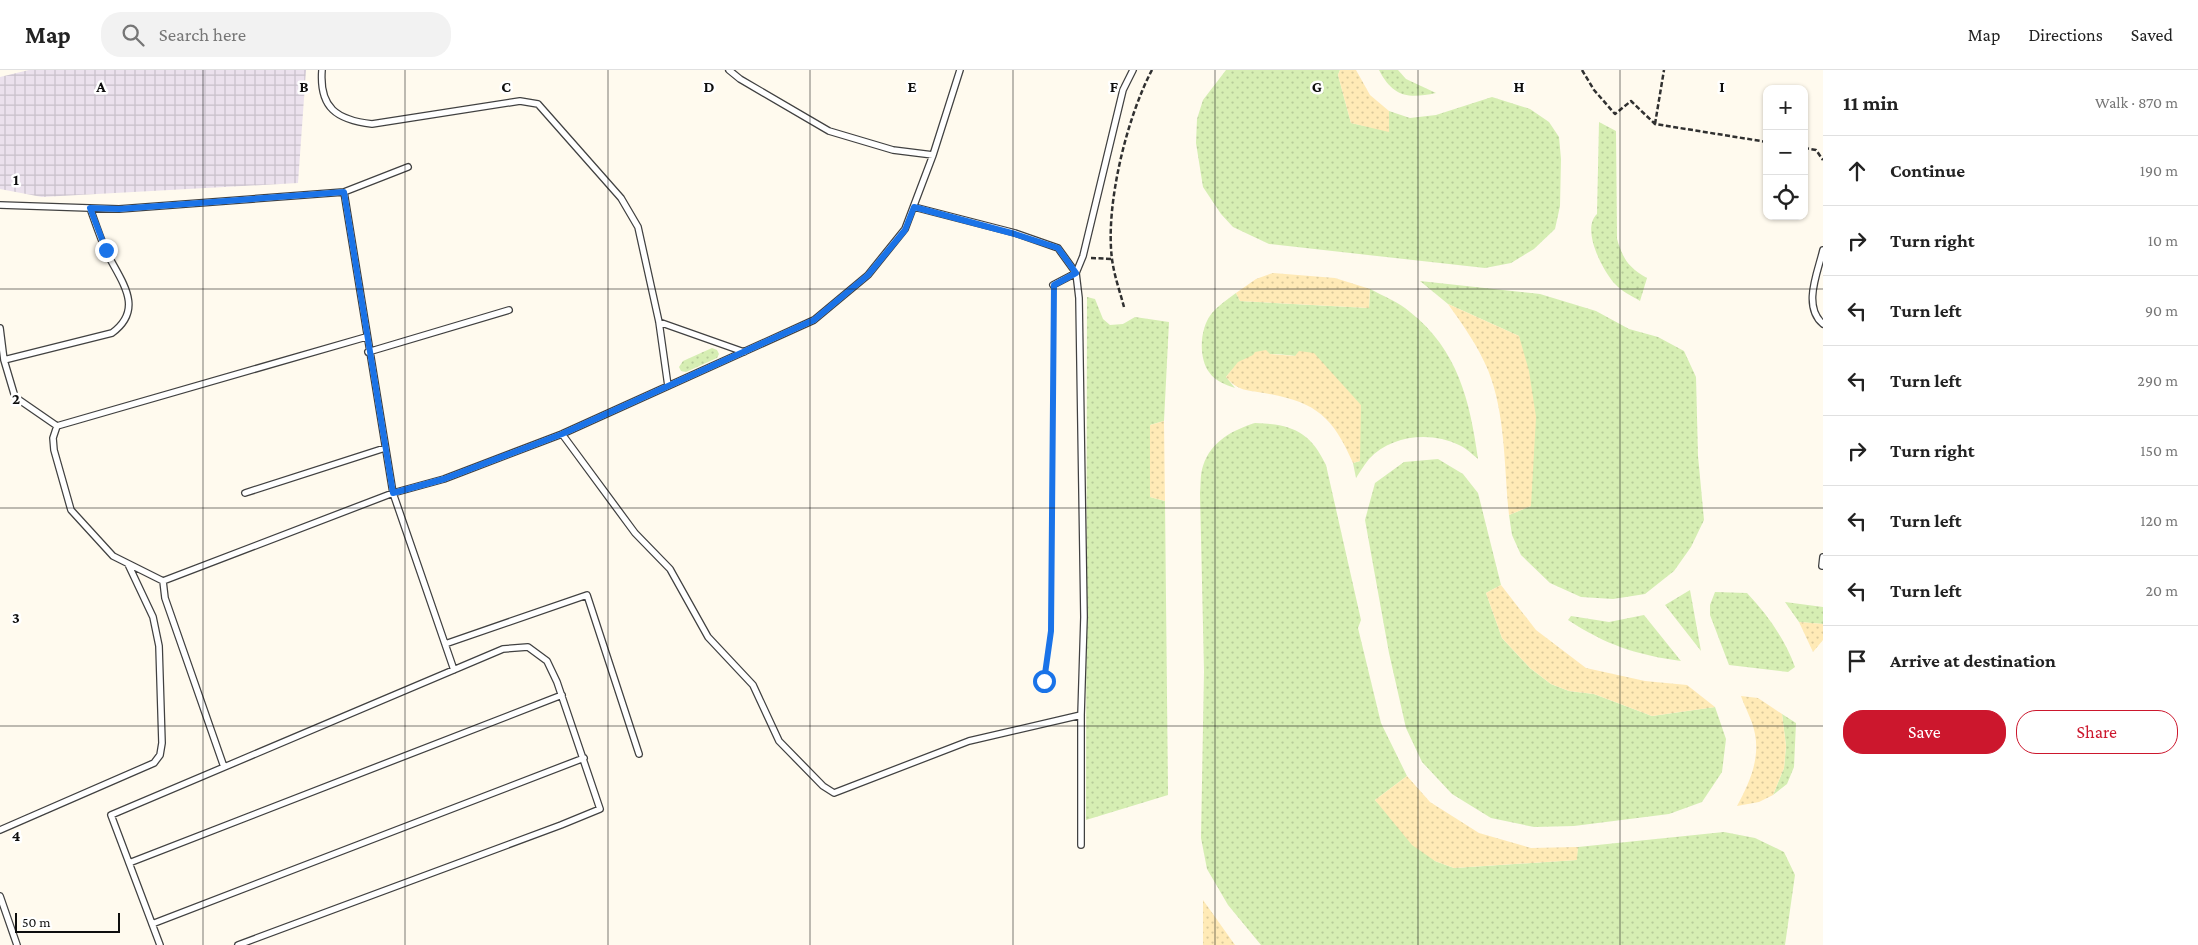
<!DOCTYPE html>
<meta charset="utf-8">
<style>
:root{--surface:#fff;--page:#f2f2f2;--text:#222;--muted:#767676;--line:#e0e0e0;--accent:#cc172d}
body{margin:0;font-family:"Crimson Pro",serif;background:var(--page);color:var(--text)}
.controls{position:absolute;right:15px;top:15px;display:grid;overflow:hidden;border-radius:10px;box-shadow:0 1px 4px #0004}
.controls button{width:45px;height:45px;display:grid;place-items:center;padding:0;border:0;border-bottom:1px solid var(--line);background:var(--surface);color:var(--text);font:25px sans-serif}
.scale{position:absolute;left:15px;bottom:12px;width:105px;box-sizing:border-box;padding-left:5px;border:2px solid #0e0e0e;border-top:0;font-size:14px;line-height:18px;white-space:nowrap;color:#0e0e0e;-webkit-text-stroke:4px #fff;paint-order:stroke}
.stop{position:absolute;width:15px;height:15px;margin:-11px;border:4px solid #1a73e8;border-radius:50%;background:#fff}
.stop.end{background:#1a73e8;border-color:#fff;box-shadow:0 1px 5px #0008}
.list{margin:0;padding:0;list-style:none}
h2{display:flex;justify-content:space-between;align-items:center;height:65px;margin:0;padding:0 20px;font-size:21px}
h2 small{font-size:16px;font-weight:400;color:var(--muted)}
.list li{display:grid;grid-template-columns:32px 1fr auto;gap:15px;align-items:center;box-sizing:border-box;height:70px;padding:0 20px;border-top:1px solid var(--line)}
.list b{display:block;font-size:19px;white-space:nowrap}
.list em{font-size:16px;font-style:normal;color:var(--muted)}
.actions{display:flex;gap:10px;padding:15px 20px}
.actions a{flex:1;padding:11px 0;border:1px solid var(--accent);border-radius:20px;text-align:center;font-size:18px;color:var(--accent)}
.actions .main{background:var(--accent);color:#fff}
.icon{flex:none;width:28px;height:28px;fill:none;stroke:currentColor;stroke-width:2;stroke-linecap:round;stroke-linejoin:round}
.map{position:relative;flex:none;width:1823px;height:875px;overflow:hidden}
header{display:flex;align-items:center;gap:30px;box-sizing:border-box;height:70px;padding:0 25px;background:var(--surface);border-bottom:1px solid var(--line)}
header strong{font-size:24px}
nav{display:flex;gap:28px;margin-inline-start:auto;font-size:18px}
.search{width:350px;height:45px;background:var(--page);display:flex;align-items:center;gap:12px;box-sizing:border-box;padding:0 18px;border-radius:20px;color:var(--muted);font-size:19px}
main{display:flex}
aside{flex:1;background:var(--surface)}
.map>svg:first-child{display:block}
.industrial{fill:url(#industrial-grid)}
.grass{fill:url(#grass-dots)}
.sand{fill:url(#sand-dots)}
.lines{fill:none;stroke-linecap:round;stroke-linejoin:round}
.lane-casing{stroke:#414141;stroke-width:8}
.path{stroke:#303030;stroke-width:2.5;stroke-dasharray:5 2.5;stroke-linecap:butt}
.lane{stroke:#fff;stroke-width:5.5}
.route{stroke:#1a73e8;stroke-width:6}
.grid{fill:none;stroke:#0e0e0e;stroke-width:1;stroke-opacity:0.55}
.grid-label{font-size:16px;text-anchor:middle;font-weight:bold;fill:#0e0e0e;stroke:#fff;stroke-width:5;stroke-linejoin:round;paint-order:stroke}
</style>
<header>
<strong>Map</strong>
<div class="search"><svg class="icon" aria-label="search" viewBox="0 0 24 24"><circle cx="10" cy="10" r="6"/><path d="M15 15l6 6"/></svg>Search here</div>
<nav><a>Map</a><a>Directions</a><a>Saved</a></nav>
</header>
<main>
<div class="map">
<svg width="1823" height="875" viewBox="0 0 1823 875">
<defs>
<pattern id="industrial-grid" width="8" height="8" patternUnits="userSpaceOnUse" patternTransform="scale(1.25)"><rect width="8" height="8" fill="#ebe1ed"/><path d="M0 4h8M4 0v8" fill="none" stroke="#c8c0ca"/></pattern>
<pattern id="grass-dots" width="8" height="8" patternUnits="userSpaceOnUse" patternTransform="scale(1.25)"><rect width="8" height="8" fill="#d6eeb3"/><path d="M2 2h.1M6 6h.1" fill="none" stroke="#b6cb99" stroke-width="1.8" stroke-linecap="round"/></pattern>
<pattern id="sand-dots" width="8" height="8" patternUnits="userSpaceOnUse" patternTransform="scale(1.25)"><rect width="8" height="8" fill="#ffeab6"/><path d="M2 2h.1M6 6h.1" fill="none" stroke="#d9c89b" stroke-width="1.8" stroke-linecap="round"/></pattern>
</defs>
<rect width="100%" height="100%" fill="#fffaee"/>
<path class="industrial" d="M29 0H306L298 113 42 127 0 119V7Z"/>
<path class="grass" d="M1226 0H1340L1338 5 1351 53 1389 61V41L1410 48 1436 45 1492 27 1530 39 1549 52 1559 67 1561 89 1560 136 1555 159 1534 179 1511 193 1485 198 1269 174 1233 157 1221 144 1203 117 1196 73 1197 49 1203 30Z
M1379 0H1398L1406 9 1436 23C1408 29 1393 27 1379 0Z
M1599 52 1616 61 1617 169C1623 189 1628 197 1647 208L1640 231C1632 226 1621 221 1614 213 1602 199 1581 159 1597 144Z
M1420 211 1540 224 1596 241 1629 259 1658 267 1684 281 1696 307 1698 386 1704 450 1691 477 1674 501 1645 524 1613 529 1581 527 1550 513 1521 485 1512 465 1509 445 1531 436 1519 266 1448 234Z
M1370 219C1383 226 1399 232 1410 242 1458 280 1470 331 1478 389 1472 384 1466 378 1459 375 1431 361 1391 365 1369 389 1364 395 1360 402 1356 408L1353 393 1360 391 1296 286C1263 283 1249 280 1226 307L1235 318C1226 315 1215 311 1209 302 1198 287 1200 257 1212 243 1219 235 1228 229 1236 223L1240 231 1369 238Z
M1087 227 1095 229 1103 249 1110 255 1123 254 1135 247 1169 252 1164 351 1150 355V427L1165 431 1168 725 1086 750Z
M712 278 717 280 719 284 717 288 686 302 681 301 679 297 683 291Z
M1255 353C1291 354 1310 361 1326 395L1361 550 1358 558 1381 653 1407 706 1375 730 1435 791 1454 798 1576 790 1578 777 1724 762 1755 768 1784 782 1795 805 1785 875H1261L1228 835 1207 799 1201 768 1204 601 1200 423C1201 415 1200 404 1203 396 1211 371 1233 360 1255 353Z
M1438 389 1463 404 1478 423 1501 515 1486 523 1502 568 1530 598 1551 614 1569 621 1594 624 1652 646 1715 637 1726 669 1722 702 1702 732 1669 744 1574 756 1534 757 1491 748 1452 724 1422 692 1406 658 1389 583 1365 450 1375 413 1404 392Z
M1690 520 1701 581 1665 535Z
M1715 522 1747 523C1767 544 1785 569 1795 597L1788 602 1729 595 1710 545V535Z
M1785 532 1823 537V554L1799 552Z
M1644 545 1681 591C1637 585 1606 575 1568 550L1571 546 1609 552Z
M1782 644 1796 653 1794 697 1787 714 1773 725 1784 698 1786 676Z"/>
<path class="sand" d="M1340 0H1356L1370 25 1389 41V62L1351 53 1338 5Z
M1273 203 1335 208 1370 219 1369 238 1240 231 1236 223 1256 209Z
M1448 234 1519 266 1529 301 1536 347 1531 436 1509 445C1504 398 1506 345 1488 300 1478 276 1463 255 1448 234Z
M1266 280 1270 284 1295 286 1299 281 1314 283 1361 335 1360 391 1353 393C1332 345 1315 332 1264 323 1246 320 1238 321 1226 307L1238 292 1253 285 1255 282Z
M1164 351 1165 431 1150 427V355Z
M1501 515 1536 560 1586 598 1645 611 1687 615 1715 637 1652 646 1594 624 1569 621 1551 614 1530 598 1502 568 1486 523Z
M1799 552 1823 554V570L1813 582Z
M1741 626 1758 628 1782 644 1786 676 1784 698 1773 725 1759 732 1737 736C1749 714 1760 690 1755 664 1753 651 1745 638 1741 626Z
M1407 706 1430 732 1479 763 1531 778 1578 777 1577 790 1454 798 1435 791 1412 775 1375 730Z
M1203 830 1235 875H1203Z"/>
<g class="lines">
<defs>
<path id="lane" d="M322 0C319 38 337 50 372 54L520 31 538 34 621 128 638 157 659 252 668 316
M729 0 740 9 829 61 893 80 933 85 960 0
M344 122 393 423 454 600
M0 135 119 139 344 122 408 97
M914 137 1015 163 1058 178 1076 203 1053 215
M1823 180C1818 202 1802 236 1823 254
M659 252 744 282
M0 258 4 290 15 327 57 356
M368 282 509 240
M4 290 112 263C146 238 120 210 106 181 100 167 95 152 90 138
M562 364 635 463 670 499 708 567 753 615 779 671 823 716 834 723 969 671 1081 645
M245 423 385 378
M1822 496 1823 487
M163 511 113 486 71 440 54 380 53 368 57 356 366 267
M445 574 587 525 639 684
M224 697 165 528 163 511 393 423 444 409 562 364 814 250 868 205 905 159 933 85
M0 760 154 693 160 685 162 673 159 576 153 547 128 494
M1081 775V645L1084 547 1079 228 1076 203 1083 186 1123 20 1133 0
M129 793 562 625
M0 826 17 875
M152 854 584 688
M160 875 111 745 503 579 528 577 547 591 557 612 600 739 561 755 238 875"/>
</defs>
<use href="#lane" class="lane-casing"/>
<path class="path" d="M1582 0 1594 20 1615 44 1631 31 1655 54 1767 72
M1655 54 1664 0
M1804 78 1816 80 1823 90
M1091 188 1112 189
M1124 237C1120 222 1114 205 1112 189 1105 135 1127 47 1152 0
M1044 611 1051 561 1053 223"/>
<use href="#lane" class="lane"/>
</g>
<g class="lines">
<path class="route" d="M106 180 90 138 119 139 344 122 393 423 444 409 562 364 814 250 868 205 905 160 914 137 1015 164 1058 178 1076 203 1054 215 1051 561 1044 611"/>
</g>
<path class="grid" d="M203 0V875M405 0V875M608 0V875M810 0V875M1013 0V875M1215 0V875M1418 0V875M1620 0V875M0 219H1823M0 438H1823M0 656H1823"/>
<g class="grid-label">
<text x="101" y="22">A</text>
<text x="304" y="22">B</text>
<text x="506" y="22">C</text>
<text x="709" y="22">D</text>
<text x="912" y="22">E</text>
<text x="1114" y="22">F</text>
<text x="1317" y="22">G</text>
<text x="1519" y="22">H</text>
<text x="1722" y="22">I</text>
<text x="16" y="115">1</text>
<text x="16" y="334">2</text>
<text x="16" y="553">3</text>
<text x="16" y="771">4</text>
</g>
</svg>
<div class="controls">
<button>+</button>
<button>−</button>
<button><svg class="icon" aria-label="locate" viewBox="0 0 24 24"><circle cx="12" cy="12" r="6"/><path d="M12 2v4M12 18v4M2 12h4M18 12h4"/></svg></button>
</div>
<div class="scale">50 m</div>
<div class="stop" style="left:1044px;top:611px"></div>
<div class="stop end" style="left:106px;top:180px"></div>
</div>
<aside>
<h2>11 min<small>Walk · 870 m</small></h2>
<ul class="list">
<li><svg class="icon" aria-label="ahead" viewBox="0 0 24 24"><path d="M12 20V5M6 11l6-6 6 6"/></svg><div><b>Continue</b></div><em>190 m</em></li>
<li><svg class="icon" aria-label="right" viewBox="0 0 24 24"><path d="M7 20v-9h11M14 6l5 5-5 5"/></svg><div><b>Turn right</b></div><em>10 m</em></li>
<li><svg class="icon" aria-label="left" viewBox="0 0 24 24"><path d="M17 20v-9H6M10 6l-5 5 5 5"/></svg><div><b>Turn left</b></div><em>90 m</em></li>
<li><svg class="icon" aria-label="left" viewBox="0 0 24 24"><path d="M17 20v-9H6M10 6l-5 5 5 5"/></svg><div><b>Turn left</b></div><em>290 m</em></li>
<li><svg class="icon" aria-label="right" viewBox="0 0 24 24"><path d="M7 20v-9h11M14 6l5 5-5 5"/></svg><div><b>Turn right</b></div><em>150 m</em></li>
<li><svg class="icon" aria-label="left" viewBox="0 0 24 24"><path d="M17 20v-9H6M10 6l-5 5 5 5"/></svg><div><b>Turn left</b></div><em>120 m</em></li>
<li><svg class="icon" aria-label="left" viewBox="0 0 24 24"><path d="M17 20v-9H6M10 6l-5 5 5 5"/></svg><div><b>Turn left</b></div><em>20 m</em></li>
<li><svg class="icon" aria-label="arrive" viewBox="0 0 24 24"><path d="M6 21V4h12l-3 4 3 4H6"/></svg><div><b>Arrive at destination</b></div></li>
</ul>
<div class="actions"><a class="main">Save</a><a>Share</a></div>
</aside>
</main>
